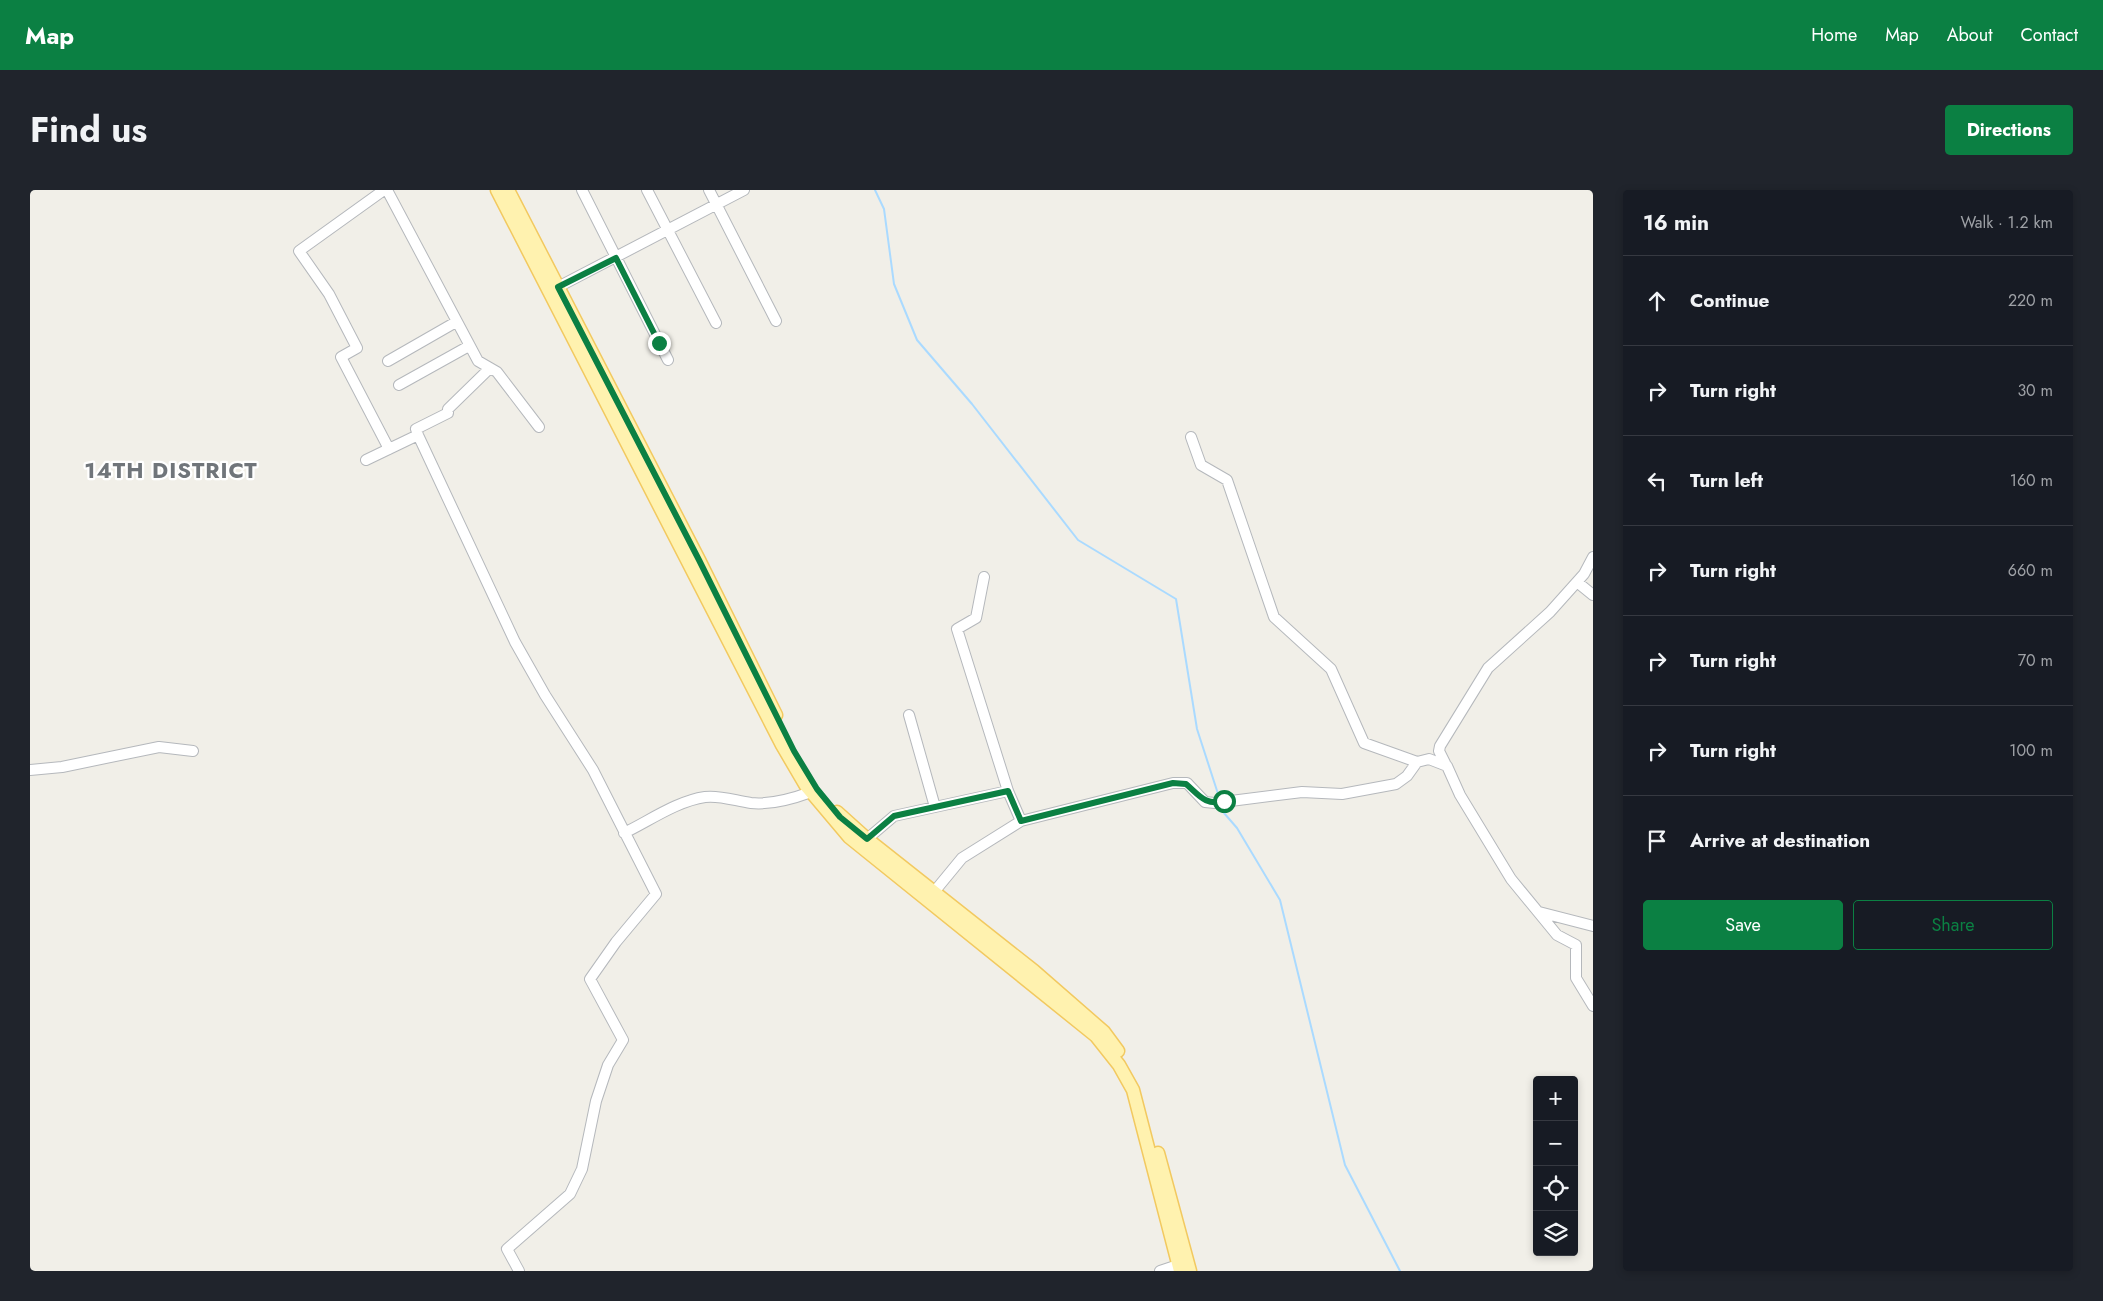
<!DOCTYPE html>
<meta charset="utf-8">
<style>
:root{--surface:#171b24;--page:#20242c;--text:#f1f3f6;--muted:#9ea1a6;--line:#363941;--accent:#0b8043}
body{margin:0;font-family:Jost,sans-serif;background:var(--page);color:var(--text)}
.controls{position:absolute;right:15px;bottom:15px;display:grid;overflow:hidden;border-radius:5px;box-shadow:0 2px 8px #0003}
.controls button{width:45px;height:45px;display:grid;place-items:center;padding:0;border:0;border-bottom:1px solid var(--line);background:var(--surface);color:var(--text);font:25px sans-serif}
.stop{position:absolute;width:15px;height:15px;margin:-11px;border:4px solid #0b8043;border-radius:50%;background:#fff}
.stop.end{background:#0b8043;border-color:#fff;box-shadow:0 1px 5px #0008}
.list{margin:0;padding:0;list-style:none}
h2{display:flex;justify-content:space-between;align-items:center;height:65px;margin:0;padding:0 20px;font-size:21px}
h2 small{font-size:16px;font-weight:400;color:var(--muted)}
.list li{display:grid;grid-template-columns:32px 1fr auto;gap:15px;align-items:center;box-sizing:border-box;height:90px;padding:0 20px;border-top:1px solid var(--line)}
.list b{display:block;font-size:19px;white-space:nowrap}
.list em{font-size:16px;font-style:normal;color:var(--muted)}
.actions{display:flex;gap:10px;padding:15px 20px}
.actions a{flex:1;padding:11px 0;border:1px solid var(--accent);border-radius:5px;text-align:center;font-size:18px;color:var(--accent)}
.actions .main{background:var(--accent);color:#fff}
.icon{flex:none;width:28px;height:28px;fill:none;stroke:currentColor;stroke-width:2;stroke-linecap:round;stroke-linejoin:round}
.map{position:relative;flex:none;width:1563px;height:1081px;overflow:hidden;border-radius:5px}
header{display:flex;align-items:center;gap:30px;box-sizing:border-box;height:70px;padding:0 25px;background:var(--accent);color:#fff}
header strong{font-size:24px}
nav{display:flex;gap:28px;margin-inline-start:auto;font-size:18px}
.intro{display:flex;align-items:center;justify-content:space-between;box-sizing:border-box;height:120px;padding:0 30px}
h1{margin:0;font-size:35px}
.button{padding:12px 22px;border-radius:5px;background:var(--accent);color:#fff;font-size:18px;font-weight:700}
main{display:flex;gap:30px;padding:0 30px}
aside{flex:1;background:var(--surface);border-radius:5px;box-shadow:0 2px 8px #0003}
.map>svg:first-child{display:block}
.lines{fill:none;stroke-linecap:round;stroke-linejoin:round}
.stream{stroke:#aadaff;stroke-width:2}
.minor-casing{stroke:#b5b8bc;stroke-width:12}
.major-casing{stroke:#f2c960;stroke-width:15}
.minor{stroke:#fff;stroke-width:10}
.major{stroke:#fff2af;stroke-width:12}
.route{stroke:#0b8043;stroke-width:6}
.labels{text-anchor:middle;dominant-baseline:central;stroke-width:4.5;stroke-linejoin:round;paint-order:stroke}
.district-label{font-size:22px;font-weight:bold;letter-spacing:1px;fill:#70757a;stroke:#fff}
</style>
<header>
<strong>Map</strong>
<nav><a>Home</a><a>Map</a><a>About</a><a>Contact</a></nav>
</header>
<div class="intro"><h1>Find us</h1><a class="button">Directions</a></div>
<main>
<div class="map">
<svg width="1563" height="1081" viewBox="0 0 1563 1081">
<rect width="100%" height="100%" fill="#f1efe8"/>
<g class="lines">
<path class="stream" d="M845 0 854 19 864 94 887 150 942 214 1048 350 1146 409 1167 539 1190 610
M1192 616 1194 623 1207 638 1250 710 1315 975 1370 1081"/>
<defs>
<path id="minor" d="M354 0 269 61 299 104 327 158 311 167 359 259
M357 0 448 171 467 182 509 237
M552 0 638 170
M617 0 686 133
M679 0 746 131
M528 97 714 0
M358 171 426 132
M459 179 418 219V223L386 239 388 245 485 452 515 505 563 580 626 704 586 752 560 789 593 850 578 875 566 911 552 979 540 1004 477 1059 489 1081
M369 195 439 156
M1161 247 1171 275 1197 290 1244 427 1301 479 1334 553 1387 572
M336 270 388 245
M954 387 946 428 927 439 978 601 991 631
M1547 392 1563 405
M879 525 905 617
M1415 573 1409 561 1410 556 1458 478 1520 422 1554 384 1563 367
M0 580 32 577 129 557 163 561
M594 643C619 631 647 611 675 607 690 605 706 611 721 613 740 615 762 609 781 602
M837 649 864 626 978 601
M904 702 932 668 991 631 1143 593H1157L1175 612 1185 613 1272 602 1312 604 1366 594 1377 586 1387 572 1399 569 1417 576 1430 605 1481 689 1527 745 1546 755V788L1563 816
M1509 722 1563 736
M1130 1081 1154 1073"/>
<path id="major" d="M467 0 752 555 776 596 819 647 1066 846 1089 875 1103 900 1150 1081
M478 0 669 370 746 525
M807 622 837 649 1004 781 1074 842 1088 861
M1128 963 1160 1081"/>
</defs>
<use href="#minor" class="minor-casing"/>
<use href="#major" class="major-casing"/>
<use href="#minor" class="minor"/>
<use href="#major" class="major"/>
</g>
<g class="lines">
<path class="route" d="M629 153 586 68 528 97 669 370 764 561 787 599 810 627 837 649 864 626 978 601 991 631 1143 593 1156 594C1169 605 1175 616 1194 611"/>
</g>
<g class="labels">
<g class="district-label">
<text x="141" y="280">14TH DISTRICT</text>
</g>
</g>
</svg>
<div class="controls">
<button>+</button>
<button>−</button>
<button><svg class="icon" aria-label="locate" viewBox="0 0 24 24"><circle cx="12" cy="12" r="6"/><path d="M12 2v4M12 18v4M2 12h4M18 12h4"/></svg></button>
<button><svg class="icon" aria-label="layers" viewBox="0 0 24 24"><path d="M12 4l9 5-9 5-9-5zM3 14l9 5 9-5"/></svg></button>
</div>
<div class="stop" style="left:1194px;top:611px"></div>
<div class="stop end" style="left:629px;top:153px"></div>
</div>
<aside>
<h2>16 min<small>Walk · 1.2 km</small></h2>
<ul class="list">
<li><svg class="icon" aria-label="ahead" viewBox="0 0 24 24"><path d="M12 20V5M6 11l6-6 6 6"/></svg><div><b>Continue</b></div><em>220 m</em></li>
<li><svg class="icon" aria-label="right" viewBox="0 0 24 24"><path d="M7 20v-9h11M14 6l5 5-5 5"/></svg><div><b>Turn right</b></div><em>30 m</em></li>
<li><svg class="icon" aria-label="left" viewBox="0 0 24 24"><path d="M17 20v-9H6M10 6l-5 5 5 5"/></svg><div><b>Turn left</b></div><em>160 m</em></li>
<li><svg class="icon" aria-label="right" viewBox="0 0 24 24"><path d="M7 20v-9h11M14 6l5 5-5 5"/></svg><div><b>Turn right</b></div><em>660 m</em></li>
<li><svg class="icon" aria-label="right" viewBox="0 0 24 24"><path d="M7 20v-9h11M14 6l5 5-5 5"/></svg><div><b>Turn right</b></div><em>70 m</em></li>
<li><svg class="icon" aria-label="right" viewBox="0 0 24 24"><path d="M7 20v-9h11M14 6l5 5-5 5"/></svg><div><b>Turn right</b></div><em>100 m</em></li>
<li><svg class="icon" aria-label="arrive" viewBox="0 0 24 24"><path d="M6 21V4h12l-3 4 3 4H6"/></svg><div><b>Arrive at destination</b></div></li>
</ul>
<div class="actions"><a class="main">Save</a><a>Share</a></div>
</aside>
</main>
